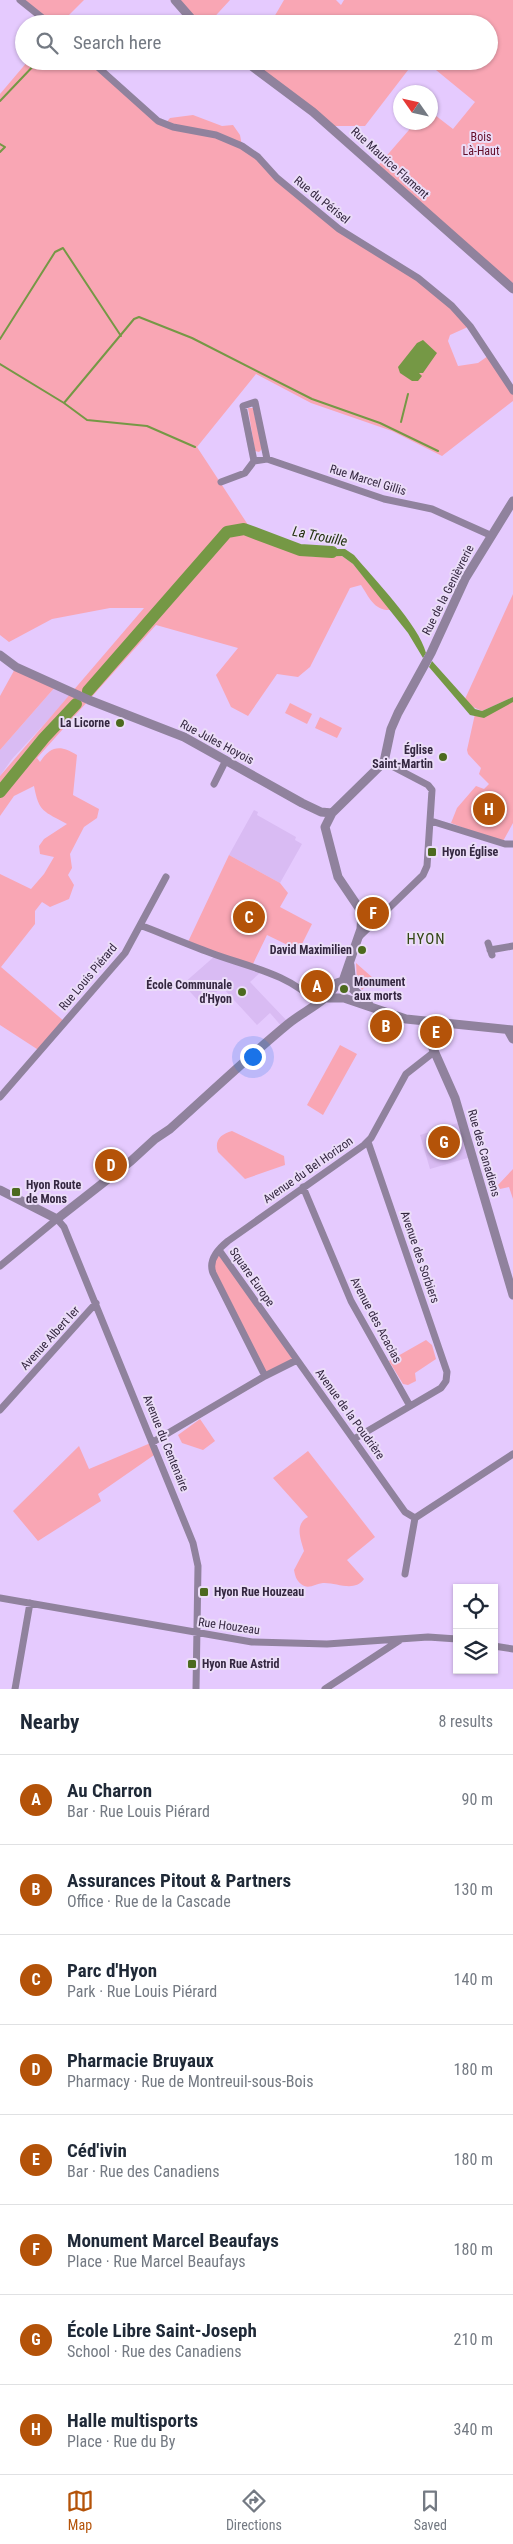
<!DOCTYPE html>
<meta charset="utf-8">
<style>
:root{--surface:#fff;--page:#f6f6f7;--text:#1f2937;--muted:#747a83;--line:#e0e1e3;--accent:#b45309}
body{margin:0;font-family:"Roboto Condensed",sans-serif;background:var(--page);color:var(--text)}
.controls{position:absolute;right:15px;bottom:15px;display:grid;overflow:hidden;border-radius:0px;box-shadow:0 1px 4px #0004}
.controls button{width:45px;height:45px;display:grid;place-items:center;padding:0;border:0;border-bottom:1px solid var(--line);background:var(--surface);color:var(--text);font:25px sans-serif}
.compass{position:absolute;left:393px;top:85px;width:45px;height:45px;border-radius:50%;background:var(--surface);box-shadow:0 1px 4px #0004;rotate:304deg}
.you{position:absolute;left:252px;top:1056px;width:18px;height:18px;margin:-12px;border:4px solid #fff;border-radius:50%;background:#1a73e8;box-shadow:0 0 0 8px #1a73e833}
.badge{display:grid;place-items:center;width:32px;height:32px;border-radius:50%;background:var(--accent);color:#fff;font-size:16px;font-weight:700}
.pin{position:absolute;translate:-50% -50%;border:2px solid #fff;box-shadow:0 1px 5px #0006}
.list{margin:0;padding:0;list-style:none}
h2{display:flex;justify-content:space-between;align-items:center;height:65px;margin:0;padding:0 20px;font-size:21px}
h2 small{font-size:16px;font-weight:400;color:var(--muted)}
.list li{display:grid;grid-template-columns:32px 1fr auto;gap:15px;align-items:center;box-sizing:border-box;height:90px;padding:0 20px;border-top:1px solid var(--line)}
.list b{display:block;font-size:19px;white-space:nowrap}
.list p{margin:0;font-size:16px;white-space:nowrap;color:var(--muted)}
.list em{font-size:16px;font-style:normal;color:var(--muted)}
.icon{flex:none;width:28px;height:28px;fill:none;stroke:currentColor;stroke-width:2;stroke-linecap:round;stroke-linejoin:round}
.map{position:relative;flex:none;width:513px;height:1689px;overflow:hidden}
.search{position:absolute;background:var(--surface);box-shadow:0 1px 4px #0004;left:15px;right:15px;top:15px;height:55px;display:flex;align-items:center;gap:12px;box-sizing:border-box;padding:0 18px;border-radius:28px;color:var(--muted);font-size:19px}
.sheet{height:785px;background:var(--surface)}
nav{display:flex;justify-content:space-around;align-items:center;box-sizing:border-box;height:70px;border-top:1px solid var(--line);background:var(--surface);font-size:14px;color:var(--muted)}
nav a{display:grid;justify-items:center;gap:2px}
nav .on{color:var(--accent)}
.map>svg:first-child{display:block}
.built{fill:#d9bbf3}
.green{fill:#f9a6b4}
.water{fill:#759845}
.lines{fill:none;stroke-linecap:round;stroke-linejoin:round}
.stream{stroke:#759845;stroke-width:2}
.river{stroke:#759845;stroke-width:12}
.minor{stroke:#90829d;stroke-width:7}
.tertiary{stroke:#90829d;stroke-width:9}
.poi-dot{fill:#4c6a1e;stroke:#ebddf8;stroke-width:2}
.labels{text-anchor:middle;dominant-baseline:central;stroke-width:4;stroke-linejoin:round;paint-order:stroke}
.park-label{font-size:12px;fill:#640e2a;stroke:#ebddf8}
.street-label{font-size:12px;fill:#342740;stroke:#ebddf8}
.poi-label{font-size:12px;font-weight:bold;fill:#342740;stroke:#ebddf8;text-anchor:start}
.water-label{font-size:14px;font-style:italic;fill:#22310e;stroke:#ebddf8}
.quarter-label{font-size:15px;letter-spacing:1px;fill:#334714;stroke:#ebddf8}
</style>
<div class="map">
<svg width="513" height="1689" viewBox="0 0 513 1689">
<rect width="100%" height="100%" fill="#e5cafe"/>
<path class="built" d="M56 686 73 693 12 759 0 776V750Z
M254 810 258 812 257 815 296 837 295 840 302 844 280 883 229 855Z
M216 955 263 970 250 982 289 1023 283 1028 270 1013 257 1025 222 987 202 1005 183 984Z
M461 1122 471 1157 430 1169 420 1135Z"/>
<path class="green" d="M19 0H84L60 24H49Z
M175 0H230L208 24H196Z
M284 0H336L341 5 344 0H513V289L376 168 415 123 430 122 431 112 453 129 475 102 425 61H489V24H270Z
M28 61H91L165 124 170 118 193 115 222 126 233 125 240 135 242 146 339 229 418 278 470 326 450 335 448 341 458 366 478 363 488 356 513 391V401L442 456 392 431 311 403 256 374 197 447 252 531 300 550 298 554 315 557 342 556 353 564 391 610C374 611 369 597 361 585L350 588 310 667 298 677 277 674 248 716 231 707 216 675 238 648 156 625 37 758 40 762C51 745 61 745 77 755L73 795 99 809 97 818 84 827 70 854 72 868 68 875 74 885 69 899 50 907 42 902 35 911V924L1 967 65 1022 40 1051 0 1025V874L31 889 44 874 54 857 40 854 39 846 44 839 67 824C44 811 39 813 34 786L14 796 0 816V776L144 608H110L52 619 9 642 0 635V94Z
M249 61H415L365 126H330Z
M248 408H253L262 449 259 452 255 451Z
M513 594V697L482 711 473 707 465 699Z
M16 667 56 686 0 750V696Z
M513 701V823L502 843 451 823 457 808 476 786 484 789 489 784 479 774 481 768 468 754 467 750 475 714Z
M290 703 312 714 307 724 285 713Z
M320 717 342 728 337 738 315 728Z
M229 855 280 883 288 893 280 907 312 924 302 944 309 949 306 954 267 935 252 966 187 944Z
M356 963 373 978 362 990 357 980Z
M340 1045 357 1054 323 1115 307 1105Z
M232 1131 284 1156 285 1165 245 1179 218 1152C214 1140 221 1134 232 1131Z
M513 1169V1199L509 1187 500 1189 498 1185Z
M215 1255H223L297 1360 265 1376 211 1262Z
M426 1340 432 1345 436 1359 415 1373 416 1381 408 1385 403 1384 389 1361Z
M200 1419 215 1441 203 1450 182 1443 178 1435Z
M153 1442 157 1453 98 1494 101 1501 38 1541 13 1511 79 1446 89 1469Z
M308 1451 375 1537 347 1560 364 1579C354 1593 336 1582 323 1583 315 1584 308 1590 301 1584 296 1580 295 1575 294 1570L304 1551C301 1540 294 1524 308 1517L273 1478Z"/>
<path class="water" d="M423 340 437 353 423 373H419L422 376 418 381H412L400 373 398 367 417 343Z
M317 549H345L354 555C374 579 419 625 426 653L423 658 408 633 353 564 342 556 315 557Z
M432 661 475 709 482 711 513 697V702L484 718 470 715 429 667Z"/>
<g class="lines">
<path class="stream" d="M0 101 38 61
M0 144 5 147 0 152
M0 339 55 252 63 248 121 336
M0 364 64 403 87 420 147 426 195 447
M64 403 134 319 139 317 192 338 312 399 380 423 438 451
M401 422 408 394"/>
<path class="river" d="M88 691 227 532 244 529 300 550 332 552
M0 792 44 738 76 704"/>
<path class="minor" d="M20 0 50 24
M91 61 158 121 173 127 216 135 242 146 258 157 277 178 339 229 418 278 452 306 470 326 513 391
M254 461 243 406 255 402 267 459
M221 482 245 473 254 461 267 459 384 499 432 509 490 535
M214 784 226 760
M431 821 505 844H513
M140 925C163 934 187 944 211 953 245 966 291 974 316 1003
M359 937 423 875 427 866 432 790 428 785 384 762
M488 943 492 955
M490 950 513 946
M0 1097 125 953 166 877
M303 1187 351 1301 410 1406
M219 1250 405 1512 415 1518
M0 1266 57 1219 64 1227 193 1543 198 1566 196 1689
M265 1376 213 1273C208 1260 218 1249 228 1241L364 1145 371 1138 406 1074 434 1052
M0 1410 96 1303
M354 1439 441 1388 446 1381 447 1372 368 1142
M153 1442 265 1376 297 1360
M415 1518 513 1454
M405 1574 415 1518
M0 1598 252 1642 327 1644 428 1637 457 1639
M494 1646 513 1649
M15 1689 30 1603
M325 1689 400 1640"/>
<path class="tertiary" d="M175 0 196 24
M245 61 313 112 513 289
M0 655 16 667 89 700 184 737 302 803 321 812 332 813
M376 920 365 917 338 877 325 827 332 813 384 762 391 729 398 713 431 653 465 579 513 501
M350 965 352 988 370 1006
M327 998H344L406 1019 513 1030
M423 1021 424 1028 455 1098 513 1295
M508 1030 513 1039
M0 1190 57 1219 131 1161 155 1139 170 1129C209 1094 248 1057 288 1024 305 1010 327 1002 337 983L343 981 361 929 362 912"/>
</g>
<g class="poi-dot">
<circle cx="120" cy="723" r="5"/>
<circle cx="443" cy="757" r="5"/>
<rect x="427" y="847" width="10" height="10" rx="2.5"/>
<circle cx="362" cy="950" r="5"/>
<circle cx="344" cy="989" r="5"/>
<circle cx="242" cy="992" r="5"/>
<rect x="11" y="1187" width="10" height="10" rx="2.5"/>
<rect x="199" y="1587" width="10" height="10" rx="2.5"/>
<rect x="187" y="1659" width="10" height="10" rx="2.5"/>
</g>
<g class="labels">
<g class="park-label">
<text x="481" y="137">Bois<tspan x="481" dy="14">Là-Haut</tspan></text>
</g>
<g class="street-label">
<text transform="translate(390 163) rotate(42)">Rue Maurice Flament</text>
<text transform="translate(322 200) rotate(39)">Rue du Périsel</text>
<text transform="translate(368 480) rotate(17)">Rue Marcel Gillis</text>
<text transform="translate(448 590) rotate(-63)">Rue de la Genièvrerie</text>
<text transform="translate(217 742) rotate(28)">Rue Jules Hoyois</text>
<text transform="translate(88 977) rotate(-50)">Rue Louis Piérard</text>
<text transform="translate(484 1153) rotate(74)">Rue des Canadiens</text>
<text transform="translate(308 1170) rotate(-35)">Avenue du Bel Horizon</text>
<text transform="translate(420 1257) rotate(71)">Avenue des Sorbiers</text>
<text transform="translate(252 1277) rotate(55)">Square Europe</text>
<text transform="translate(376 1320) rotate(62)">Avenue des Acacias</text>
<text transform="translate(50 1338) rotate(-48)">Avenue Albert Ier</text>
<text transform="translate(350 1414) rotate(54)">Avenue de la Poudrière</text>
<text transform="translate(166 1443) rotate(68)">Avenue du Centenaire</text>
<text transform="translate(229 1626) rotate(8)">Rue Houzeau</text>
</g>
<g class="poi-label">
<text x="110" y="723" text-anchor="end">La Licorne</text>
<text x="433" y="750" text-anchor="end">Église<tspan x="433" dy="14">Saint-Martin</tspan></text>
<text x="442" y="852">Hyon Église</text>
<text x="352" y="950" text-anchor="end">David Maximilien</text>
<text x="354" y="982">Monument<tspan x="354" dy="14">aux morts</tspan></text>
<text x="232" y="985" text-anchor="end">École Communale<tspan x="232" dy="14">d'Hyon</tspan></text>
<text x="26" y="1185">Hyon Route<tspan x="26" dy="14">de Mons</tspan></text>
<text x="214" y="1592">Hyon Rue Houzeau</text>
<text x="202" y="1664">Hyon Rue Astrid</text>
</g>
<g class="water-label">
<text transform="translate(320 536) rotate(11)">La Trouille</text>
</g>
<g class="quarter-label">
<text x="426" y="939">HYON</text>
</g>
</g>
</svg>
<div class="controls">
<button><svg class="icon" aria-label="locate" viewBox="0 0 24 24"><circle cx="12" cy="12" r="6"/><path d="M12 2v4M12 18v4M2 12h4M18 12h4"/></svg></button>
<button><svg class="icon" aria-label="layers" viewBox="0 0 24 24"><path d="M12 4l9 5-9 5-9-5zM3 14l9 5 9-5"/></svg></button>
</div>
<svg class="compass" viewBox="-18 -18 36 36"><path d="M0-13l5 13h-10z" fill="#e53935"/><path d="M0 13l5-13h-10z" fill="#747a83"/></svg>
<div class="you"></div>
<div class="pin badge" style="left:317px;top:986px">A</div>
<div class="pin badge" style="left:386px;top:1026px">B</div>
<div class="pin badge" style="left:249px;top:917px">C</div>
<div class="pin badge" style="left:111px;top:1165px">D</div>
<div class="pin badge" style="left:436px;top:1032px">E</div>
<div class="pin badge" style="left:373px;top:913px">F</div>
<div class="pin badge" style="left:444px;top:1142px">G</div>
<div class="pin badge" style="left:489px;top:809px">H</div>
<div class="search"><svg class="icon" aria-label="search" viewBox="0 0 24 24"><circle cx="10" cy="10" r="6"/><path d="M15 15l6 6"/></svg>Search here</div>
</div>
<section class="sheet">
<h2>Nearby<small>8 results</small></h2>
<ul class="list">
<li><span class="badge">A</span><div><b>Au Charron</b><p>Bar · Rue Louis Piérard</p></div><em>90 m</em></li>
<li><span class="badge">B</span><div><b>Assurances Pitout &amp; Partners</b><p>Office · Rue de la Cascade</p></div><em>130 m</em></li>
<li><span class="badge">C</span><div><b>Parc d'Hyon</b><p>Park · Rue Louis Piérard</p></div><em>140 m</em></li>
<li><span class="badge">D</span><div><b>Pharmacie Bruyaux</b><p>Pharmacy · Rue de Montreuil-sous-Bois</p></div><em>180 m</em></li>
<li><span class="badge">E</span><div><b>Céd'ivin</b><p>Bar · Rue des Canadiens</p></div><em>180 m</em></li>
<li><span class="badge">F</span><div><b>Monument Marcel Beaufays</b><p>Place · Rue Marcel Beaufays</p></div><em>180 m</em></li>
<li><span class="badge">G</span><div><b>École Libre Saint-Joseph</b><p>School · Rue des Canadiens</p></div><em>210 m</em></li>
<li><span class="badge">H</span><div><b>Halle multisports</b><p>Place · Rue du By</p></div><em>340 m</em></li>
</ul>
</section>
<nav>
<a class="on"><svg class="icon" aria-label="map" viewBox="0 0 24 24"><path d="M3 6l6-2 6 2 6-2v14l-6 2-6-2-6 2zM9 4v14M15 6v14"/></svg>Map</a>
<a><svg class="icon" aria-label="directions" viewBox="0 0 24 24"><path d="M12 3l9 9-9 9-9-9zM9 14v-3h6M13 9l2 2-2 2"/></svg>Directions</a>
<a><svg class="icon" aria-label="saved" viewBox="0 0 24 24"><path d="M7 4h10v16l-5-4-5 4z"/></svg>Saved</a>
</nav>
